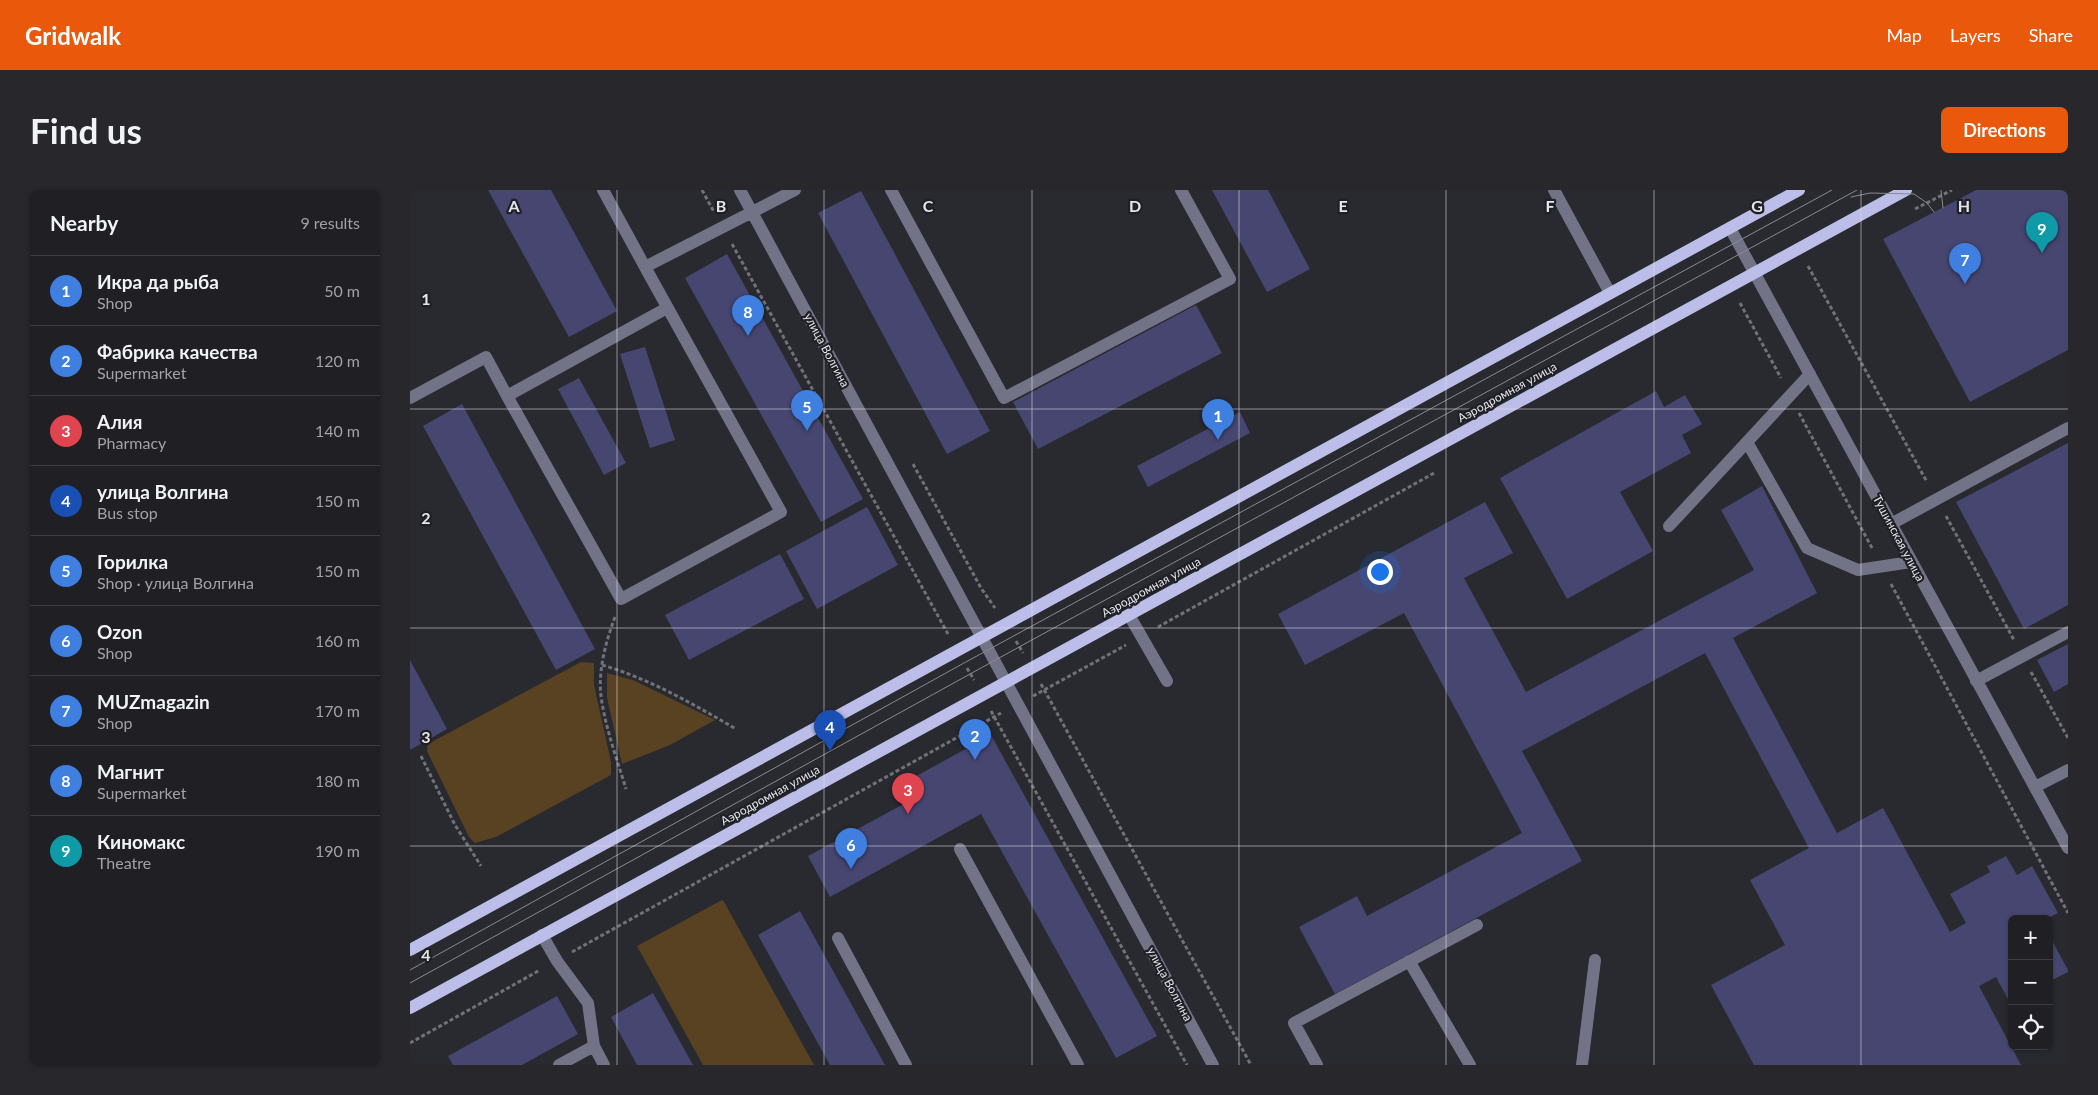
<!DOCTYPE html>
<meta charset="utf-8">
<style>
:root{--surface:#1f1f24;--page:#27272c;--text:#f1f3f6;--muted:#a1a2a6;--line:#3c3d41;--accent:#ea580c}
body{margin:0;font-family:Lato,sans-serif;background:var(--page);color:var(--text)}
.controls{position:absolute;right:15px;bottom:15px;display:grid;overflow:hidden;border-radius:8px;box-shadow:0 1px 4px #0004}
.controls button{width:45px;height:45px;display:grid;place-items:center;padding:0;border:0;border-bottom:1px solid var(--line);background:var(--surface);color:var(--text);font:25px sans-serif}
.you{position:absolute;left:969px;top:381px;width:18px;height:18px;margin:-12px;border:4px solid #fff;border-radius:50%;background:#1a73e8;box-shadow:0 0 0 8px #1a73e833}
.badge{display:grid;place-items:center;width:32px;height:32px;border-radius:50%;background:var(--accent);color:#fff;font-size:16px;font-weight:700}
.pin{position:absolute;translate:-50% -41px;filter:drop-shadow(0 1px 2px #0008)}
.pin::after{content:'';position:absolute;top:26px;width:18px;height:15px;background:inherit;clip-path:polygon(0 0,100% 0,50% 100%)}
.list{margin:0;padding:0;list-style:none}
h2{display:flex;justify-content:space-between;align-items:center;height:65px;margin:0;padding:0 20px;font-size:21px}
h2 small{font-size:16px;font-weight:400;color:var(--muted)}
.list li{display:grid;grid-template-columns:32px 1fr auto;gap:15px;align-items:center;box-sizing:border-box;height:70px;padding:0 20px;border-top:1px solid var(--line)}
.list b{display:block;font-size:19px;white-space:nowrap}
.list p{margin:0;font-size:16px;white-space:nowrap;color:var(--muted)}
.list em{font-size:16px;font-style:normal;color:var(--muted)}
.icon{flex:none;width:28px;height:28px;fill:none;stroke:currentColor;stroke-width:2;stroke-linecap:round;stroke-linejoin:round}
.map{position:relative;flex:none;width:1658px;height:875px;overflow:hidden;border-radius:8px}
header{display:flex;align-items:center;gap:30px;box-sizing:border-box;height:70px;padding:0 25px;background:var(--accent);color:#fff}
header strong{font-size:24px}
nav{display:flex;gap:28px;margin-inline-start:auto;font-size:18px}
.intro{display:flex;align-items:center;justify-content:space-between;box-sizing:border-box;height:120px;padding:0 30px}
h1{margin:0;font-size:35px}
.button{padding:12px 22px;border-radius:8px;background:var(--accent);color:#fff;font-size:18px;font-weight:700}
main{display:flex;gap:30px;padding:0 30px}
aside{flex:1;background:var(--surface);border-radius:8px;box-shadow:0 1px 4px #0004}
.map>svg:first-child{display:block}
.green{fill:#584222}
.building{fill:#464671}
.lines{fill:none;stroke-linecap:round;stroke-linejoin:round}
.path{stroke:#717177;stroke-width:3;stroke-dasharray:4 2.5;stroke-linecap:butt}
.minor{stroke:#737388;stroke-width:12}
.major{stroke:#bcbde8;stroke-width:12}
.tram{stroke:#898a8f;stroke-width:1}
.grid{fill:none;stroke:#e5e6ea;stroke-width:1;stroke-opacity:0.55}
.labels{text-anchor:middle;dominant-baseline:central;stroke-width:4.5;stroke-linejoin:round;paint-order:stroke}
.street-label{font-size:12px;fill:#e5e6ea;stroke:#1f2026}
.grid-label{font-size:16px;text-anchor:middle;font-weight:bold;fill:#e5e6ea;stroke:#1f2026;stroke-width:4.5;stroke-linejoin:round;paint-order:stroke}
</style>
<header>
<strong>Gridwalk</strong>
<nav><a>Map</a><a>Layers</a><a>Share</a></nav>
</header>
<div class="intro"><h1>Find us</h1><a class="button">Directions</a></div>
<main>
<aside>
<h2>Nearby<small>9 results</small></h2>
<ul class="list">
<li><span class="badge" style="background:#3f7fe0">1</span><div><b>Икра да рыба</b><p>Shop</p></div><em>50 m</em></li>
<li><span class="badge" style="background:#3f7fe0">2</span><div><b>Фабрика качества</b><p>Supermarket</p></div><em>120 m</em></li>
<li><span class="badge" style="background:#e0444e">3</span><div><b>Алия</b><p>Pharmacy</p></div><em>140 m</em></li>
<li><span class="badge" style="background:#1a4fb4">4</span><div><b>улица Волгина</b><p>Bus stop</p></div><em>150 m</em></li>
<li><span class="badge" style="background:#3f7fe0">5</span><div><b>Горилка</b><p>Shop · улица Волгина</p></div><em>150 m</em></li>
<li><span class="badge" style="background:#3f7fe0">6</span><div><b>Ozon</b><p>Shop</p></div><em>160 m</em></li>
<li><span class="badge" style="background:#3f7fe0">7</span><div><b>MUZmagazin</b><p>Shop</p></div><em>170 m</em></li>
<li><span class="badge" style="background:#3f7fe0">8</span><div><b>Магнит</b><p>Supermarket</p></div><em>180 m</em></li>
<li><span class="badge" style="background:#0f9aa8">9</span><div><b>Киномакс</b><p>Theatre</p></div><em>190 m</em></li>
</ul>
</aside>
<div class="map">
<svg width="1658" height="875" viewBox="0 0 1658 875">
<rect width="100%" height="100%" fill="#292930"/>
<path class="green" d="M171 472 184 473V495L201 572V585L86 647 65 653 59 647 17 561 18 554Z
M197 483 223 490 305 530 260 555 212 574 197 508Z
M312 710H313L404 875H293L227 756Z"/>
<path class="building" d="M78 0H141L207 121 159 147Z
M802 0H858L900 79 857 102Z
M1566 0H1658V160L1560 212 1473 49Z
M451 1 580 241 537 264 408 23Z
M317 64 453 309 411 332 275 88Z
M786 115 812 163 628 259 603 212Z
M235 157 265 250 240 258 210 164Z
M169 188 216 273 194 285 148 199Z
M1246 201 1254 217 1275 205 1292 234 1272 245 1281 263 1210 302 1243 361 1157 409 1090 288Z
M52 214 185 459 146 480 13 236Z
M830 222 840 243 738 297 727 276Z
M1658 253V415L1614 439 1546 312Z
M1352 296 1407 403 1323 448 1427 643 1473 618 1540 742 1556 733 1540 704 1580 682 1577 676 1596 666 1607 685 1622 676 1648 723 1636 729H1602V807L1598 809 1586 787 1569 796 1611 875H1344L1301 795 1375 755 1340 690 1399 658 1295 463 1112 561 1172 671 925 804 889 737 947 706 957 726 1112 643 994 423 895 475 868 424 1075 312 1103 363 1054 388 1116 502 1344 380 1311 320Z
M457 317 488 375 407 419 376 361Z
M370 364 394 409 279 470 255 425Z
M1658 454V494L1644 502 1627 470Z
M0 470 37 539 0 560Z
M581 545 747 846 706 868 571 624 420 707 398 666 510 605 501 589Z
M390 721 475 875H420L348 745Z
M1639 745 1658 780V782L1640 791Z
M243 803 283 875H227L201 827Z
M147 806 168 844 112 875H43L38 866Z"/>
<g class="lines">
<path class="path" d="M292 0 304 22
M1505 19 1542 0
M322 54 538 444
M1398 76 1517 292
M1330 113 1371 188
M1389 223 1462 358
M503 274 571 398 585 418
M1536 326 1604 450
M1481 394 1658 723
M205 427C196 451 188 480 191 506 195 537 207 569 216 599
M748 437 1026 282
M606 451 613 463
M192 475C240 489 283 514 326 539
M557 478 564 490
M1621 482 1658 548
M631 494 841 875
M623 506 716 455
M581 521 777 875
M11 566 45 635 71 676
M162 762 591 523
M0 853 130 780"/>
<path class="minor" d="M193 0 235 77 385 0
M330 0 803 875
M481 0 594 208 820 89 771 0
M1144 0 1200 103
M1320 38 1658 658
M97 206 211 409 371 322 235 77
M0 208 76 167 97 206 257 118
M1337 252 1397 358 1448 380 1501 372
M1481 334 1658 238
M1259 336 1400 184
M719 425 757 491
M1566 491 1658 442
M1625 597 1658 580
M550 659 668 875
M132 745 147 771 178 813 184 856 194 875
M428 748 496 875
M999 771 1060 875
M149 875 184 856
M907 875 884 833 1067 735
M1172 875 1185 770"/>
<path class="major" d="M0 760 1389 0
M0 818 1496 0"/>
<path class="tram" d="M1531 0 1533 18
M1441 7 1460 3 1504 4 1517 13 1524 22
M0 780 554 473 1422 0
M0 793 609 457 1447 0"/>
</g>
<path class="grid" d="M207 0V875M414 0V875M622 0V875M829 0V875M1036 0V875M1244 0V875M1451 0V875M0 219H1658M0 438H1658M0 656H1658"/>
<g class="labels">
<g class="street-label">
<text transform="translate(417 160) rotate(62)">улица Волгина</text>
<text transform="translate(1097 202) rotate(-29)">Аэродромная улица</text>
<text transform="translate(1489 348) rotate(62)">Тушинская улица</text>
<text transform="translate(741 397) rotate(-29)">Аэродромная улица</text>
<text transform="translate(360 605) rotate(-29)">Аэродромная улица</text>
<text transform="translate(760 794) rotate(62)">улица Волгина</text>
</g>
</g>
<g class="grid-label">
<text x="104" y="22">A</text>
<text x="311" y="22">B</text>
<text x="518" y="22">C</text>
<text x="725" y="22">D</text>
<text x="933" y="22">E</text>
<text x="1140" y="22">F</text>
<text x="1347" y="22">G</text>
<text x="1554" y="22">H</text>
<text x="16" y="115">1</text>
<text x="16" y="334">2</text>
<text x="16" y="553">3</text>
<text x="16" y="771">4</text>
</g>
</svg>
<div class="controls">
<button>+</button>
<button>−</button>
<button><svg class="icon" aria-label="locate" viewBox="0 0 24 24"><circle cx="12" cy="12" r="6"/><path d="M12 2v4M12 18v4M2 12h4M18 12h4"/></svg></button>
</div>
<div class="you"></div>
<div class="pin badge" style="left:808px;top:250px;background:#3f7fe0">1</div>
<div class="pin badge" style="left:565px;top:570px;background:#3f7fe0">2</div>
<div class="pin badge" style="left:498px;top:624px;background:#e0444e">3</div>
<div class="pin badge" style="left:420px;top:561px;background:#1a4fb4">4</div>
<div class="pin badge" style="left:397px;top:241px;background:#3f7fe0">5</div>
<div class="pin badge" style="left:441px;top:679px;background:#3f7fe0">6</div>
<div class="pin badge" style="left:1555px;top:94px;background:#3f7fe0">7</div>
<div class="pin badge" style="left:338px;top:146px;background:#3f7fe0">8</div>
<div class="pin badge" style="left:1632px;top:63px;background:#0f9aa8">9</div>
</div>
</main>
